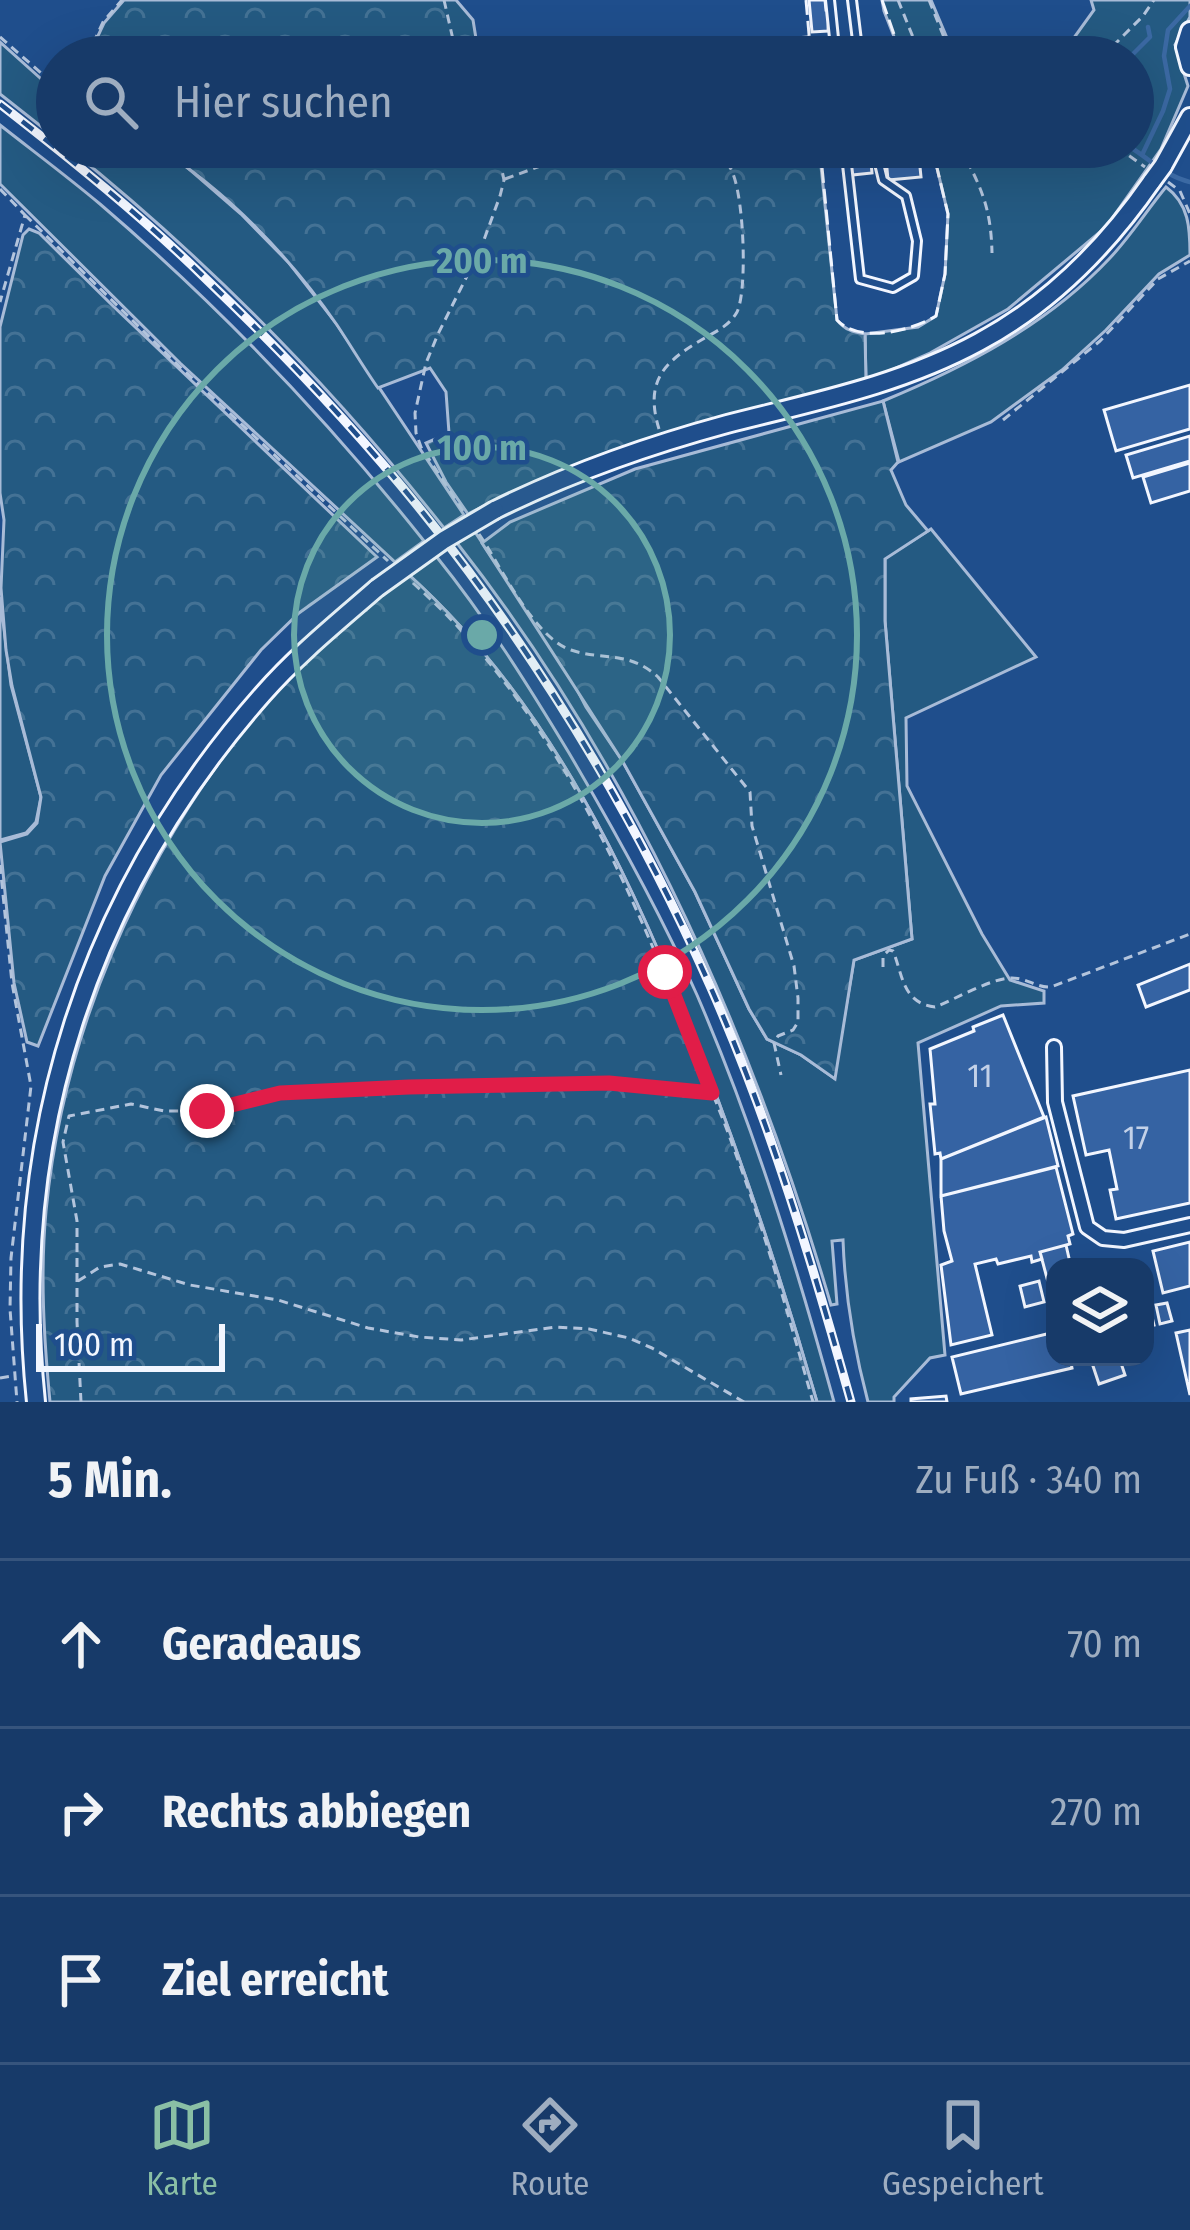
<!DOCTYPE html>
<html lang="de">
<meta charset="utf-8">
<style>
:root{--surface:#173a69;--page:#20416f;--text:#f1f3f6;--muted:#9eadc0;--line:#36547d;--accent:#8abfa5}
body{margin:0;font-family:"Fira Sans Condensed",sans-serif;background:var(--page);color:var(--text)}
.controls{position:absolute;right:36px;bottom:36px;display:grid;overflow:hidden;border-radius:24px;box-shadow:0 12px 48px #0002}
.controls button{width:108px;height:108px;display:grid;place-items:center;padding:0;border:0;border-bottom:3px solid var(--line);background:var(--surface);color:var(--text);font:60px sans-serif}
.scale{position:absolute;left:36px;bottom:30px;width:189px;box-sizing:border-box;padding-left:12px;border:6px solid #f2f6ff;border-top:0;font-size:33px;line-height:42px;white-space:nowrap;color:#f2f6ff;-webkit-text-stroke:9px #1f4e8c;paint-order:stroke}
.stop{position:absolute;width:36px;height:36px;margin:-27px;border:9px solid #e11d48;border-radius:50%;background:#fff}
.stop.end{background:#e11d48;border-color:#fff;box-shadow:0 3px 12px #0008}
.list{margin:0;padding:0;list-style:none}
h2{display:flex;justify-content:space-between;align-items:center;height:156px;margin:0;padding:0 48px;font-size:51px}
h2 small{font-size:39px;font-weight:400;color:var(--muted)}
.list li{display:grid;grid-template-columns:78px 1fr auto;gap:36px;align-items:center;box-sizing:border-box;height:168px;padding:0 48px;border-top:3px solid var(--line)}
.list b{display:block;font-size:45px;white-space:nowrap}
.list em{font-size:39px;font-style:normal;color:var(--muted)}
.icon{flex:none;width:66px;height:66px;fill:none;stroke:currentColor;stroke-width:2;stroke-linecap:round;stroke-linejoin:round}
.map{position:relative;flex:none;width:1190px;height:1402px;overflow:hidden}
.search{position:absolute;background:var(--surface);box-shadow:0 12px 48px #0002;left:36px;right:36px;top:36px;height:132px;display:flex;align-items:center;gap:30px;box-sizing:border-box;padding:0 42px;border-radius:66px;color:var(--muted);font-size:45px}
.sheet{height:660px;background:var(--surface)}
nav{display:flex;justify-content:space-around;align-items:center;box-sizing:border-box;height:168px;border-top:3px solid var(--line);background:var(--surface);font-size:33px;color:var(--muted)}
nav a{display:grid;justify-items:center;gap:6px}
nav .on{color:var(--accent)}
.map>svg:first-child{display:block}
.green{fill:#245a82;stroke:#a8bbd7;stroke-width:3}
.forest{fill:url(#forest-crowns);stroke:#a8bbd7;stroke-width:3}
.lines{fill:none;stroke-linecap:round;stroke-linejoin:round}
.stream{stroke:#3b69a3;stroke-width:4.5}
.building{fill:#3563a3;stroke:#f2f6ff;stroke-width:3}
.lane-casing{stroke:#f2f6ff;stroke-width:12}
.street-casing{stroke:#f2f6ff;stroke-width:18}
.secondary-casing{stroke:#f2f6ff;stroke-width:22}
.path{stroke:#b3c4dc;stroke-width:3;stroke-dasharray:9 6;stroke-linecap:butt}
.lane{stroke:#1f4e8c;stroke-width:6}
.street{stroke:#1f4e8c;stroke-width:12}
.secondary{stroke:#1f4e8c;stroke-width:16}
.rail-casing{stroke:#f2f6ff;stroke-width:9}
.rail{stroke:#1f4e8c;stroke-width:4.5;stroke-dasharray:14;stroke-linecap:butt}
.secondary-bridge-casing{stroke:#f2f6ff;stroke-width:22;stroke-linecap:butt}
.secondary-bridge{stroke:#1f4e8c;stroke-width:16}
.fence{stroke:#f2f6ff;stroke-width:3;stroke-dasharray:15 6;stroke-linecap:butt}
.route{stroke:#e11d48;stroke-width:15}
.ring{fill:none;stroke:#6aa9a8;stroke-width:6}
.labels{text-anchor:middle;dominant-baseline:central;stroke-width:9;stroke-linejoin:round;paint-order:stroke}
.number-label{font-size:33px;fill:#c3d1e8}
.centre{fill:#6aa9a8;stroke:#1f4e8c;stroke-width:6}
.ring-label{font-size:36px;text-anchor:middle;font-weight:bold;fill:#6aa9a8;stroke:#1f4e8c;stroke-width:9;stroke-linejoin:round;paint-order:stroke}
</style>
<div class="map">
<svg width="1190" height="1402" viewBox="0 0 1190 1402">
<defs>
<pattern id="forest-crowns" width="20" height="18" patternUnits="userSpaceOnUse" patternTransform="scale(3)"><rect width="20" height="18" fill="#245a82"/><path d="M2 6a3 3 0 1 1 6 0M12 15a3 3 0 1 1 6 0" fill="none" stroke="#447295"/></pattern>
</defs>
<rect width="100%" height="100%" fill="#1f4e8c"/>
<path class="green" d="M882 0H931L955 57H902L884 11Z
M1091 0H1190V17L1175 45 1188 86 1161 149 1106 227 1008 309 930 353 866 381 865 334 918 327 936 316 945 274 948 214 932 147H1133V57H1056L1071 42 1094 10Z
M0 42 48 85 57 90V139L0 94Z
M0 125C33 151 68 177 100 204 218 305 327 419 424 541L395 562 180 363 0 184Z
M67 147H157L181 162 241 214 289 263 336 323 464 515 444 528C333 388 207 259 67 147Z
M1166 187C1189 204 1190 228 1190 255L1159 274 1106 330 1062 370 991 422 899 462 883 401C965 367 1047 325 1109 259 1130 237 1147 210 1166 187Z
M931 529 1036 657 906 718 907 786 982 934 1010 980 1044 991V1003L1001 1006 918 1043 945 1355 930 1358 894 1397V1402H868C854 1349 845 1295 843 1240L832 1241 837 1304 831 1305C751 1033 633 767 457 543L475 532 570 676 586 707 623 762 695 892 749 1009 767 1039 801 1055 834 1078 854 960 912 939 885 621V558Z
M436 556C486 618 528 685 569 753 615 831 660 912 697 995 754 1127 796 1264 834 1402H817C783 1284 745 1169 701 1055 633 879 551 703 408 574Z
M0 597 11 685 41 797 36 822 26 833 0 840Z"/>
<path class="forest" d="M124 0H456L473 20 479 57H88L104 23Z
M807 37 809 57H619Z
M157 147H819L837 320C845 330 853 332 865 334L866 381C728 413 594 449 468 514L446 482 426 443 449 433 446 392 430 368 378 388C364 368 351 346 337 325 290 257 227 191 157 147Z
M29 229 39 233 113 306 377 557 299 613 261 650 161 775 105 876 38 1046 27 1042 14 983 0 842 27 834 37 823 41 797 12 686 6 650 1 588 4 520 0 493V327L23 235Z
M883 401 898 462 891 470 906 505 928 531 885 559V621L912 939 854 960 835 1079 801 1055 767 1039 749 1009 695 892 623 762 482 543 510 522 635 469Z
M408 574C551 703 633 879 701 1055 745 1169 783 1284 817 1402H50C44 1339 40 1275 46 1211 63 1033 138 862 249 723 294 667 352 619 408 574Z"/>
<g class="lines">
<path class="stream" d="M1130 57 1150 37 1148 27
M1130 147C1151 160 1165 176 1190 182
M1142 155 1163 111 1170 89 1164 56 1168 30 1190 6"/>
</g>
<path class="building" d="M809 0H825L826 10H829L828 31 812 32Z
M849 147H866L867 151H870L872 173 852 175Z
M885 147H918L921 177 888 180Z
M1190 385V429L1116 451 1104 410Z
M1190 436V461L1133 478 1126 455Z
M1190 463V491L1151 503 1143 477Z
M1190 964V990L1146 1007 1138 985Z
M1003 1015 1044 1117 941 1159 940 1153 935 1154 930 1104H935L930 1049 974 1031 973 1027Z
M1190 1070V1203L1116 1219 1110 1190 1117 1189 1109 1150 1086 1155 1073 1096Z
M1046 1117 1058 1166 941 1196V1159Z
M1056 1167 1073 1234 1068 1236 1070 1244 1040 1252 1042 1259 1032 1262 1031 1256 998 1264 996 1259 975 1264 992 1335 951 1345 941 1265 952 1261 944 1231 941 1196Z
M1190 1242V1286L1163 1293 1153 1251Z
M1066 1245 1071 1267H1055V1296L1052 1297 1040 1252Z
M1039 1281 1044 1302 1025 1307 1020 1286Z
M1148 1300 1154 1325 1145 1327V1301Z
M1167 1303 1172 1321 1160 1324 1156 1305Z
M1190 1330V1395L1176 1333Z
M1055 1332V1357H1070L1072 1368 961 1394 952 1357Z
M1090 1357H1119L1125 1375 1099 1384Z
M946 1396 947 1402H911V1399Z"/>
<g class="lines">
<defs>
<path id="lane" d="M830 0 836 57
M852 0 859 57
M845 147 860 279 893 288 914 276 917 241 906 196 883 180 875 147"/>
<path id="street" d="M1054 1047 1055 1102 1087 1227 1103 1238 1124 1240 1190 1225"/>
<path id="secondary" d="M1190 31 1185 47 1190 66
M1163 166 1190 117
M495 510C570 473 646 446 727 424 813 402 900 385 979 342 1050 304 1107 246 1152 181
M36 1402C8 1138 88 892 263 694 297 655 338 622 377 588"/>
</defs>
<use href="#lane" class="lane-casing"/>
<use href="#street" class="street-casing"/>
<use href="#secondary" class="secondary-casing"/>
<path class="path" d="M444 0 457 57
M898 0 921 57
M929 0 952 57
M0 37 57 87
M87 57 103 22 122 0
M1102 57 1143 16 1154 0
M960 147C981 187 991 207 992 253
M1117 147 1145 167
M505 179 565 157 606 147
M1168 182 1180 191 1190 214
M0 189 25 215 0 302
M25 215 178 365 388 561
M1003 420 1100 341 1158 279 1190 261
M659 429C643 377 668 359 710 335 721 329 731 323 737 312 748 290 744 185 729 166 719 154 703 150 688 147
M463 511 421 447 416 433 415 413 426 363 438 334 481 248 500 196 504 180 497 147
M479 534C501 566 533 637 571 650 604 661 628 650 658 677L750 792 752 826 794 966 798 998V1022L793 1030 778 1036 774 1043 781 1075
M413 583C548 703 626 874 690 1039 705 1076 721 1112 734 1149 765 1232 789 1317 813 1402
M0 865 12 983 31 1086 11 1258 10 1309 17 1402
M883 967V956L889 950 893 951C903 975 902 1003 935 1007 956 999 991 978 1012 978 1027 978 1037 988 1051 987L1190 934
M78 1281 100 1267 120 1264 190 1285 278 1300 368 1328 419 1337 461 1340 556 1327 589 1329 629 1338 652 1348 744 1402
M0 1378 12 1376
M81 1402 77 1322V1221L63 1142 69 1116 131 1104 164 1111H207L280 1093 408 1087 609 1083 710 1093"/>
<use href="#lane" class="lane"/>
<use href="#street" class="street"/>
<use href="#secondary" class="secondary"/>
<defs>
<path id="rail" d="M0 104C72 160 143 217 208 281 302 371 392 468 469 572 564 700 647 843 711 988 770 1122 812 1262 851 1402"/>
</defs>
<use href="#rail" class="rail-casing"/>
<use href="#rail" class="rail"/>
<defs>
<path id="secondary-bridge" d="M1152 181 1163 166
M377 588 444 540 495 510"/>
</defs>
<use href="#secondary-bridge" class="secondary-bridge-casing"/>
<use href="#secondary-bridge" class="secondary-bridge"/>
<path class="fence" d="M806 0 811 57
M882 0 902 57
M820 147 837 320C859 344 911 331 936 316L945 274 948 214 932 147"/>
</g>
<g class="lines">
<path class="route" d="M207 1111 280 1093 409 1087 609 1083 712 1093 665 972"/>
</g>
<circle cx="482" cy="635" r="188" fill="#6aa9a8" fill-opacity=".12"/>
<g class="ring">
<circle cx="482" cy="635" r="188"/>
<circle cx="482" cy="635" r="375"/>
</g>
<g class="labels">
<g class="number-label">
<text x="980" y="1076">11</text>
<text x="1136" y="1138">17</text>
</g>
</g>
<circle cx="482" cy="635" r="18" class="centre"/>
<g class="ring-label">
<text x="482" y="273">200 m</text>
<text x="482" y="460">100 m</text>
</g>
</svg>
<div class="controls">
<button><svg class="icon" aria-label="layers" viewBox="0 0 24 24"><path d="M12 4l9 5-9 5-9-5zM3 14l9 5 9-5"/></svg></button>
</div>
<div class="scale">100 m</div>
<div class="stop" style="left:665px;top:972px"></div>
<div class="stop end" style="left:207px;top:1111px"></div>
<div class="search"><svg class="icon" aria-label="search" viewBox="0 0 24 24"><circle cx="10" cy="10" r="6"/><path d="M15 15l6 6"/></svg>Hier suchen</div>
</div>
<section class="sheet">
<h2>5 Min.<small>Zu Fuß · 340 m</small></h2>
<ul class="list">
<li><svg class="icon" aria-label="ahead" viewBox="0 0 24 24"><path d="M12 20V5M6 11l6-6 6 6"/></svg><div><b>Geradeaus</b></div><em>70 m</em></li>
<li><svg class="icon" aria-label="right" viewBox="0 0 24 24"><path d="M7 20v-9h11M14 6l5 5-5 5"/></svg><div><b>Rechts abbiegen</b></div><em>270 m</em></li>
<li><svg class="icon" aria-label="arrive" viewBox="0 0 24 24"><path d="M6 21V4h12l-3 4 3 4H6"/></svg><div><b>Ziel erreicht</b></div></li>
</ul>
</section>
<nav>
<a class="on"><svg class="icon" aria-label="map" viewBox="0 0 24 24"><path d="M3 6l6-2 6 2 6-2v14l-6 2-6-2-6 2zM9 4v14M15 6v14"/></svg>Karte</a>
<a><svg class="icon" aria-label="directions" viewBox="0 0 24 24"><path d="M12 3l9 9-9 9-9-9zM9 14v-3h6M13 9l2 2-2 2"/></svg>Route</a>
<a><svg class="icon" aria-label="saved" viewBox="0 0 24 24"><path d="M7 4h10v16l-5-4-5 4z"/></svg>Gespeichert</a>
</nav>
